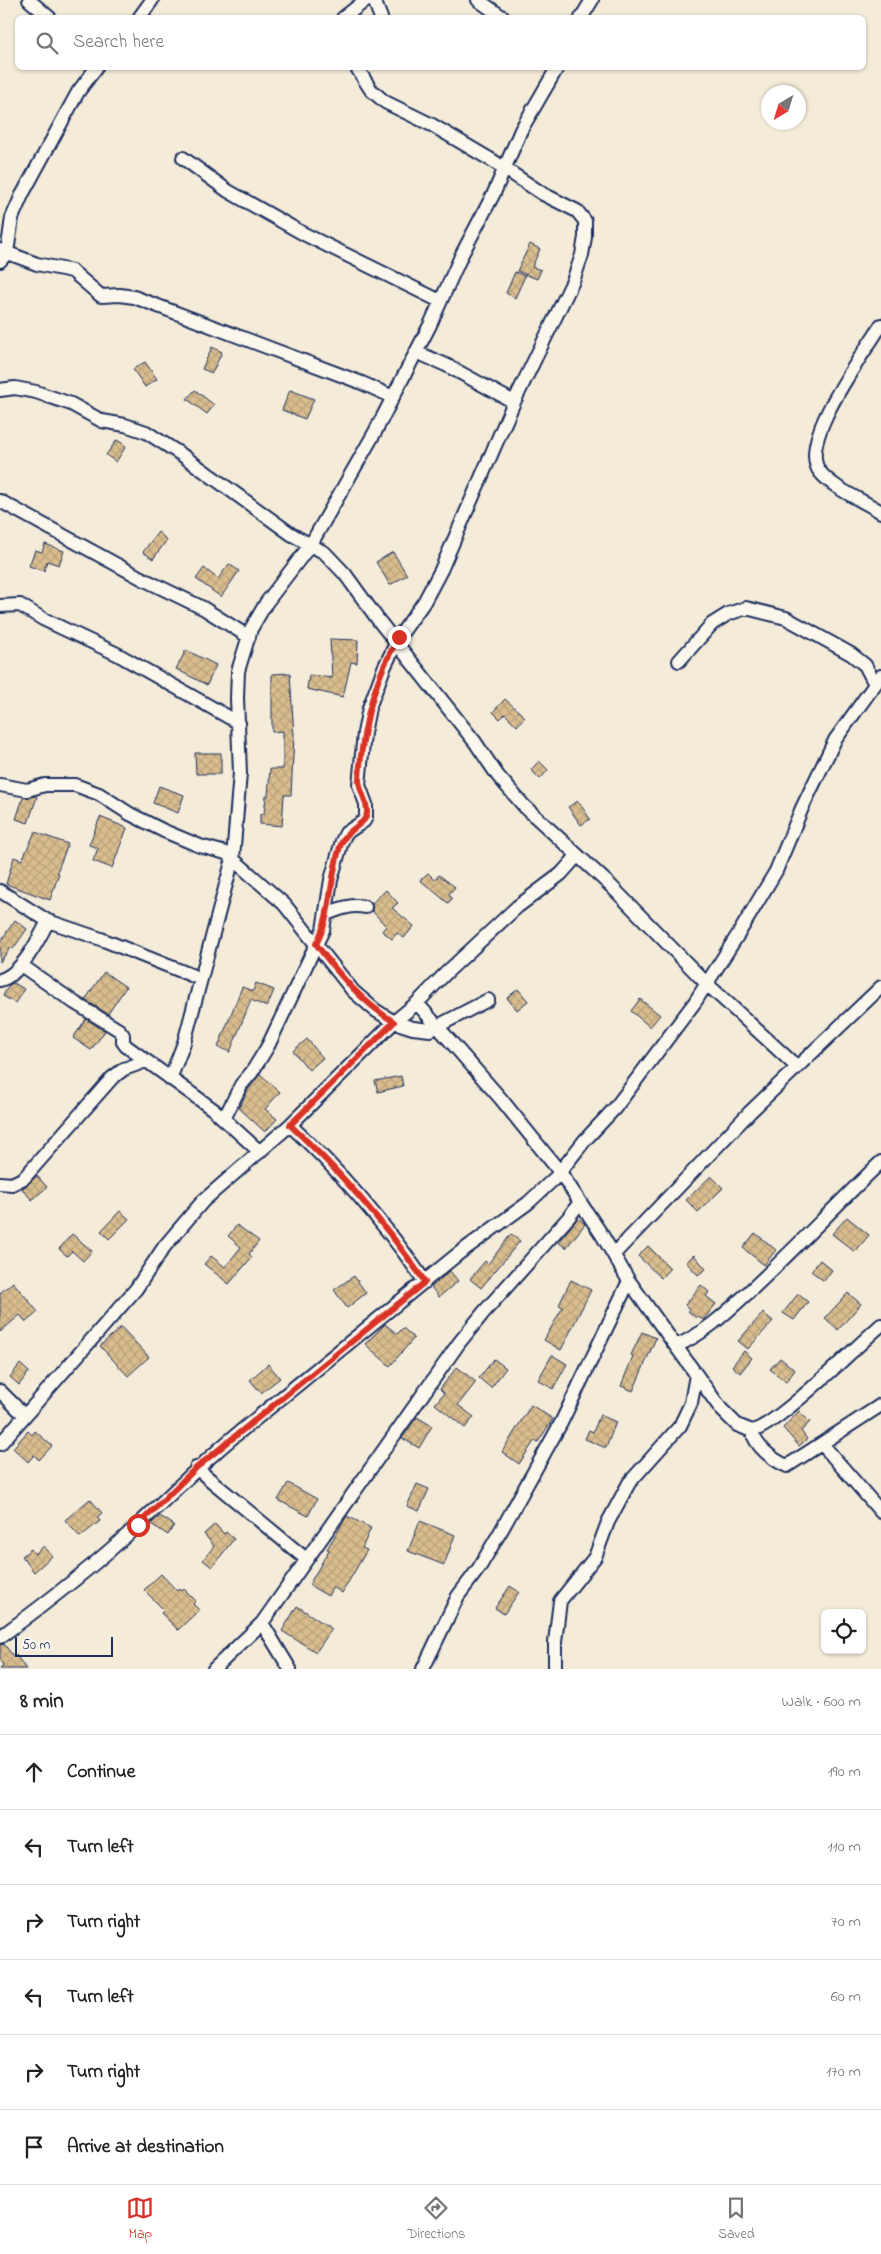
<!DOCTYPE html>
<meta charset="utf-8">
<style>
:root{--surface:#fff;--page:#f2f2f2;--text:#222;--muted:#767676;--line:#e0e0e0;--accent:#d93025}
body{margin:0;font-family:"Indie Flower",sans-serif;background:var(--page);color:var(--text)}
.controls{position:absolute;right:15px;bottom:15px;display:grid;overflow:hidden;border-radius:8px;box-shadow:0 1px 4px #0004}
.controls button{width:45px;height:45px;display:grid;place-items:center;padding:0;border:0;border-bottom:1px solid var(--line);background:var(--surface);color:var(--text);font:25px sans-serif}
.compass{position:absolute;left:761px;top:85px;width:45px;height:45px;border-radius:50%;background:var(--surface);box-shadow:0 1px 4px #0004;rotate:218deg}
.scale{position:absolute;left:15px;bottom:12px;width:98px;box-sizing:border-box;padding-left:5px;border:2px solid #1b2f5e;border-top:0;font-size:14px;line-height:18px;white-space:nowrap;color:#1b2f5e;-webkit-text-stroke:4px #fbf7ec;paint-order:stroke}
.stop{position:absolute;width:15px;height:15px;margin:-11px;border:4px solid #d93025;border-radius:50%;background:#fff}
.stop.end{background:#d93025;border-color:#fff;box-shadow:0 1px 5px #0008}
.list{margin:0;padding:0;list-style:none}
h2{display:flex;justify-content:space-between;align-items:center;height:65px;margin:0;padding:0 20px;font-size:21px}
h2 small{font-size:16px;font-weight:400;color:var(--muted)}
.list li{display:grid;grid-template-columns:32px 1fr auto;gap:15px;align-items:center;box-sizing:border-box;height:75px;padding:0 20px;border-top:1px solid var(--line)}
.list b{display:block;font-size:19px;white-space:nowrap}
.list em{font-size:16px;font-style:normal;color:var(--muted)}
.icon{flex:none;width:28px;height:28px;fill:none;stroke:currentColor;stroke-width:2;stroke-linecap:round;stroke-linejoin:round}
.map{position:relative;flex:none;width:881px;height:1669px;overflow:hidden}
.search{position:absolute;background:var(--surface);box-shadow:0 1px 4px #0004;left:15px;right:15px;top:15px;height:55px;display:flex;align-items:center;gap:12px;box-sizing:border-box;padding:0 18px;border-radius:8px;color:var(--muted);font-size:19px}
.sheet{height:515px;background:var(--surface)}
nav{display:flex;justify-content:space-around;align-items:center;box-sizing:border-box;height:70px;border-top:1px solid var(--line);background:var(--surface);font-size:14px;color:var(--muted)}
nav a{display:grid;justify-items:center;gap:2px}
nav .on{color:var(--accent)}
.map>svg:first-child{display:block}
.building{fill:url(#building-cross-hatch);stroke:#1b2f5e}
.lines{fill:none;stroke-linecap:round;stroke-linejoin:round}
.street-casing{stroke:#1b2f5e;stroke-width:16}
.street{stroke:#fbf7ec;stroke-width:12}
.route{stroke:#d93025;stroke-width:6}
</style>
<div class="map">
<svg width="881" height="1669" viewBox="0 0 881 1669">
<defs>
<pattern id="building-cross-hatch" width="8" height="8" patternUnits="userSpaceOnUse" patternTransform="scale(1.25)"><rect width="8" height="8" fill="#dabd8e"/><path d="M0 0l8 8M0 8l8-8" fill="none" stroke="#baa37d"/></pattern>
</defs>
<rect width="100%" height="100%" fill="#f4ebd9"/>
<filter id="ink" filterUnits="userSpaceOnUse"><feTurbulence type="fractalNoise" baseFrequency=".02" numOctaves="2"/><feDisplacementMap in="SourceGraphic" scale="10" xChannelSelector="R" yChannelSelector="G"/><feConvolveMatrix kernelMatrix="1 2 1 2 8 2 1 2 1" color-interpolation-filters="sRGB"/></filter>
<g filter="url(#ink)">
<path class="building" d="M530 244 540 249 532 267 541 270 537 279 517 271Z
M515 272 525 276 515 298 506 293Z
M212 347 222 352 212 373 202 369Z
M145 362 157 379 145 387 133 369Z
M195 390 214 405 207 414 187 399Z
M290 390 314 399 305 419 282 410Z
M117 440 126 446 116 462 106 455Z
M158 532 167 540 153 559 143 552Z
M45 544 64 551 59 565 47 561 44 571 29 566 35 550 42 552Z
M393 552 407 575 390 585 376 562Z
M229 564 239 571 221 597 196 579 204 568 218 579Z
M330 639 358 640 357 663 351 662 343 697 307 689 309 675 332 678Z
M186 650 216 665 207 685 176 669Z
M290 673 294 736 291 795H284L282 826 260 824V814H264L266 796H268L270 769H283V731L272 732V674Z
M505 699 525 717 517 726 505 714 500 719 493 712Z
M195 753H221V774H196Z
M539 761 548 770 540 779 531 770Z
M159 786 184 795 178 813 153 803Z
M35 796 37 797 28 823 16 819 23 798Z
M578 801 590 819 581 825 568 807Z
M100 817 127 828 112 868 93 861 98 848 89 845Z
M35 832 68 844 57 872 59 873 50 900 6 884 14 857 22 860Z
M428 873 435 880 439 875 455 887 449 894 452 899 448 903 420 880Z
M386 890 398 903 392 908 414 926 404 938 397 933 392 939 382 931 386 926 372 911V903Z
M15 920 27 929 13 949 11 947 0 962V942Z
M104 972 126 987 108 1014 85 1000Z
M14 983 24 989 15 1003 3 996 9 985Z
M256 983 274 990 267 1007 251 1000 230 1052 218 1047 242 987 253 991Z
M518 989 528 1001 517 1010 507 998Z
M640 999 660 1015 650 1027 631 1011Z
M86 1019 105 1031 91 1050 73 1038Z
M307 1039 323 1058 309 1070 293 1051Z
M260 1074 280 1092 265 1109 277 1119 265 1132 239 1108 248 1090Z
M401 1076 403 1086 378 1092 375 1081Z
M37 1176 47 1187 32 1200 22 1189Z
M711 1176 723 1188 698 1212 686 1200Z
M120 1211 129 1219 109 1239 101 1231Z
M847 1217 869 1235 855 1252 832 1234Z
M578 1218 585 1224 566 1248 558 1242Z
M237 1225 259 1241 249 1254 252 1257 229 1284 204 1264 211 1256 225 1267 241 1247 228 1236Z
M755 1233 776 1250 764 1265 743 1248Z
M72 1234 92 1251 83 1261 72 1251 67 1256 59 1249Z
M511 1234 520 1241 481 1288 470 1279 485 1261 488 1264Z
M648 1246 670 1268 661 1278 638 1256Z
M694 1255 706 1269 698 1275 686 1262Z
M820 1260 832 1270 824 1281 811 1271Z
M450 1271 458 1281 439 1297 431 1287Z
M354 1276 366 1293 347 1308 334 1290Z
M571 1280 591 1290 561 1350 544 1340 563 1307 559 1305Z
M13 1282 38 1312 26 1322 20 1315 0 1332V1293Z
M701 1285 709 1292 706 1296 716 1304 703 1320 698 1316 696 1318 688 1311 689 1309 685 1305Z
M848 1293 861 1304 838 1330 825 1318Z
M798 1294 808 1302 794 1320 783 1313Z
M763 1313 773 1321 748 1349 738 1341Z
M385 1324 397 1334 403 1328 414 1338 390 1366 365 1344Z
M121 1327 149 1357 128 1376 100 1346Z
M642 1332 656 1338 633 1391 621 1386 633 1356 631 1355Z
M744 1351 752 1358 740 1373 732 1366Z
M552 1355 567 1364 553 1389 538 1380Z
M780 1358 795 1370 786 1382 770 1369Z
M494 1359 506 1368 491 1388 479 1378Z
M20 1364 29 1372 19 1385 10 1377Z
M268 1364 280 1378 261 1393 250 1380Z
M457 1367 476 1382 458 1405 474 1417 465 1428 435 1404 444 1393 440 1389Z
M531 1405 553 1419 538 1442 535 1440 519 1464 502 1452Z
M799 1411 810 1422 801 1431 807 1439 799 1446 783 1428Z
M600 1415 616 1422 606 1448 585 1439 589 1430 593 1432Z
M417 1417 432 1426 419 1448 402 1438Z
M28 1431 32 1435 35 1431 52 1446 39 1460 34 1455 28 1462 13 1448Z
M288 1483 317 1499 308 1516 278 1500Z
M417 1484 429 1489 419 1511 407 1506Z
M90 1499 102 1513 97 1517 100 1521 80 1537 65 1520Z
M160 1516 174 1525 168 1535 151 1524Z
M347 1516 371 1528 362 1548 367 1550 342 1593 333 1587 328 1596 309 1585 329 1550 327 1549Z
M420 1521 455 1535 444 1565 408 1551Z
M215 1524 224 1534 226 1532 234 1539 212 1567 203 1560 214 1546 204 1534Z
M44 1546 52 1556 34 1572 22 1556 31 1549 35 1554Z
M161 1574 177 1591 179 1589 182 1591 184 1589 196 1601 193 1604 199 1610 178 1630 161 1613 164 1610 144 1590Z
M510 1586 519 1592 504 1614 495 1608Z
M297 1606 332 1629 316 1652 282 1631Z
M4 1644 14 1657 16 1655 26 1669H0L3 1665 0 1661V1645Z"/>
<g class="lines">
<defs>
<path id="street" d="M29 0 50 18
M374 0 381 18
M478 0 504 18
M139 18 152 0
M343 18 366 0
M581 18 592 0
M183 158 228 191 304 234 440 301
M0 250 37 264 72 271 101 296 120 295 134 297 362 383 393 397
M0 261 7 253 12 218 22 195 78 92 96 68
M881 325C864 354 796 442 820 472 835 490 861 499 881 512
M416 352 446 365 514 402
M0 390 15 388 36 392 71 404 102 421 125 425 146 432 182 455 291 534 325 553 345 574 379 621 475 742 498 776 524 806 611 886 707 984 797 1067
M0 501 143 579 203 608 249 637
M0 606 20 605 43 619 117 654 239 723
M679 661 712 624 728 614 746 608 786 618 851 654 865 665 875 684
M0 785 27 790 45 785H75L99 794 130 814 164 831 200 846 226 853 284 904 353 991 375 1010 394 1022 413 1028 430 1030 488 1000
M0 891 48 921 101 939 201 979
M326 914C339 909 351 904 365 907
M21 965 75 1003 119 1030 123 1035V1042L126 1046 214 1110 260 1152
M0 980C21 975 39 939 48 921
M417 1003 501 1099 560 1172 602 1235 629 1281 721 1409 737 1425 752 1431C775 1427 858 1345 881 1325
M170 1079 184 1043 233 858 240 773 237 698 238 671 251 629 266 603 311 544 375 432 430 325 462 254 494 193 521 130 557 68
M224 1119 241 1085 252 1072 268 1046 323 930 331 880 342 841 346 833 364 821 366 817V804L359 785 364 733 369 708 384 668 399 637 424 602 441 570 514 402 573 281 582 255 585 237V221L577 211 543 194 493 161 432 125 385 102 371 90 357 68
M290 1125C341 1172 386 1225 425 1282
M0 1183 12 1184 24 1178 112 1078 124 1069 146 1061
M614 1254 750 1112 881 987
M676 1346C706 1333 729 1310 752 1289 796 1248 837 1204 881 1162
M0 1391 24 1415
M752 1431C755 1446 773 1460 787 1466L881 1405
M0 1444 136 1289 164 1247 203 1201 290 1125 394 1022 417 1003 446 973 517 907 561 874 577 856
M822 1444 881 1512
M196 1468 306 1559
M262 1623 290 1669
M0 1637C48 1602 95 1565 139 1524 169 1496 199 1466 231 1439L458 1254 528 1203 556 1177 585 1140 615 1108 695 1002 739 933 776 871 802 808 835 740 881 676
M214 1669 262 1623 459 1343 484 1312 569 1217 580 1202
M423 1669 458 1596 479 1568 502 1529 561 1423 629 1281
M555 1669V1642L560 1601 595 1557 608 1522 629 1483 680 1426 691 1403 696 1375"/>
</defs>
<use href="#street" class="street-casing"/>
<use href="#street" class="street"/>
</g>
</g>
<g class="lines" filter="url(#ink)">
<path class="route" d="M138 1525 196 1468 425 1282C386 1225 341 1172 290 1125L394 1022C361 1001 339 975 316 944 333 913 329 876 341 844 346 829 366 825 367 813 368 801 359 792 359 779 362 730 373 680 399 637"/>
</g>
</svg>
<div class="controls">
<button><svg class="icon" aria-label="locate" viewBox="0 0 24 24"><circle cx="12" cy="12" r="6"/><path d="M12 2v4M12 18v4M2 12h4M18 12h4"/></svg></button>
</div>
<svg class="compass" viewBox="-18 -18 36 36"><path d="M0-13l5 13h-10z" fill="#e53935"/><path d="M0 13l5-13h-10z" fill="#767676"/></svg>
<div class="scale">50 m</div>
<div class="stop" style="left:138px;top:1525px"></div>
<div class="stop end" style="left:399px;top:637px"></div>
<div class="search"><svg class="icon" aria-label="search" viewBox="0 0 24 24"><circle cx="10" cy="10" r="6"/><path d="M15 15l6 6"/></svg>Search here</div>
</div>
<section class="sheet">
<h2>8 min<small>Walk · 600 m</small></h2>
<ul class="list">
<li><svg class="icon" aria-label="ahead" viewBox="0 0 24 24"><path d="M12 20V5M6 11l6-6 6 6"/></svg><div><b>Continue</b></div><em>190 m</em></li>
<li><svg class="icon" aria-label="left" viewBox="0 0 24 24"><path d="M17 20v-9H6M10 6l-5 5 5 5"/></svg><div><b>Turn left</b></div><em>110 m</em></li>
<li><svg class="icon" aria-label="right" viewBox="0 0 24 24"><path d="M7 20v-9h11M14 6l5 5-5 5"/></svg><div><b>Turn right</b></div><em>70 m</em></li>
<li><svg class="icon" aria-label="left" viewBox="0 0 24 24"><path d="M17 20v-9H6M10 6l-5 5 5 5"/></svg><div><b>Turn left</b></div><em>60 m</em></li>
<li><svg class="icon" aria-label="right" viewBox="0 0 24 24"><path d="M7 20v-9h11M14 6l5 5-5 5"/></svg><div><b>Turn right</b></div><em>170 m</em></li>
<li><svg class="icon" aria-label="arrive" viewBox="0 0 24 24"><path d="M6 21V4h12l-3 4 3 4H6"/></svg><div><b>Arrive at destination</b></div></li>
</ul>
</section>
<nav>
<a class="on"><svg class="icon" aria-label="map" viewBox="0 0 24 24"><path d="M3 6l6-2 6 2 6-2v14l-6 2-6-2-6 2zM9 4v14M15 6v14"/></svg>Map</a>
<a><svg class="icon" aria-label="directions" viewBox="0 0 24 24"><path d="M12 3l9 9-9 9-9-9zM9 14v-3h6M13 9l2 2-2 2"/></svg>Directions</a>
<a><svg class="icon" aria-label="saved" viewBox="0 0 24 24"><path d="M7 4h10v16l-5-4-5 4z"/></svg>Saved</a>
</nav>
